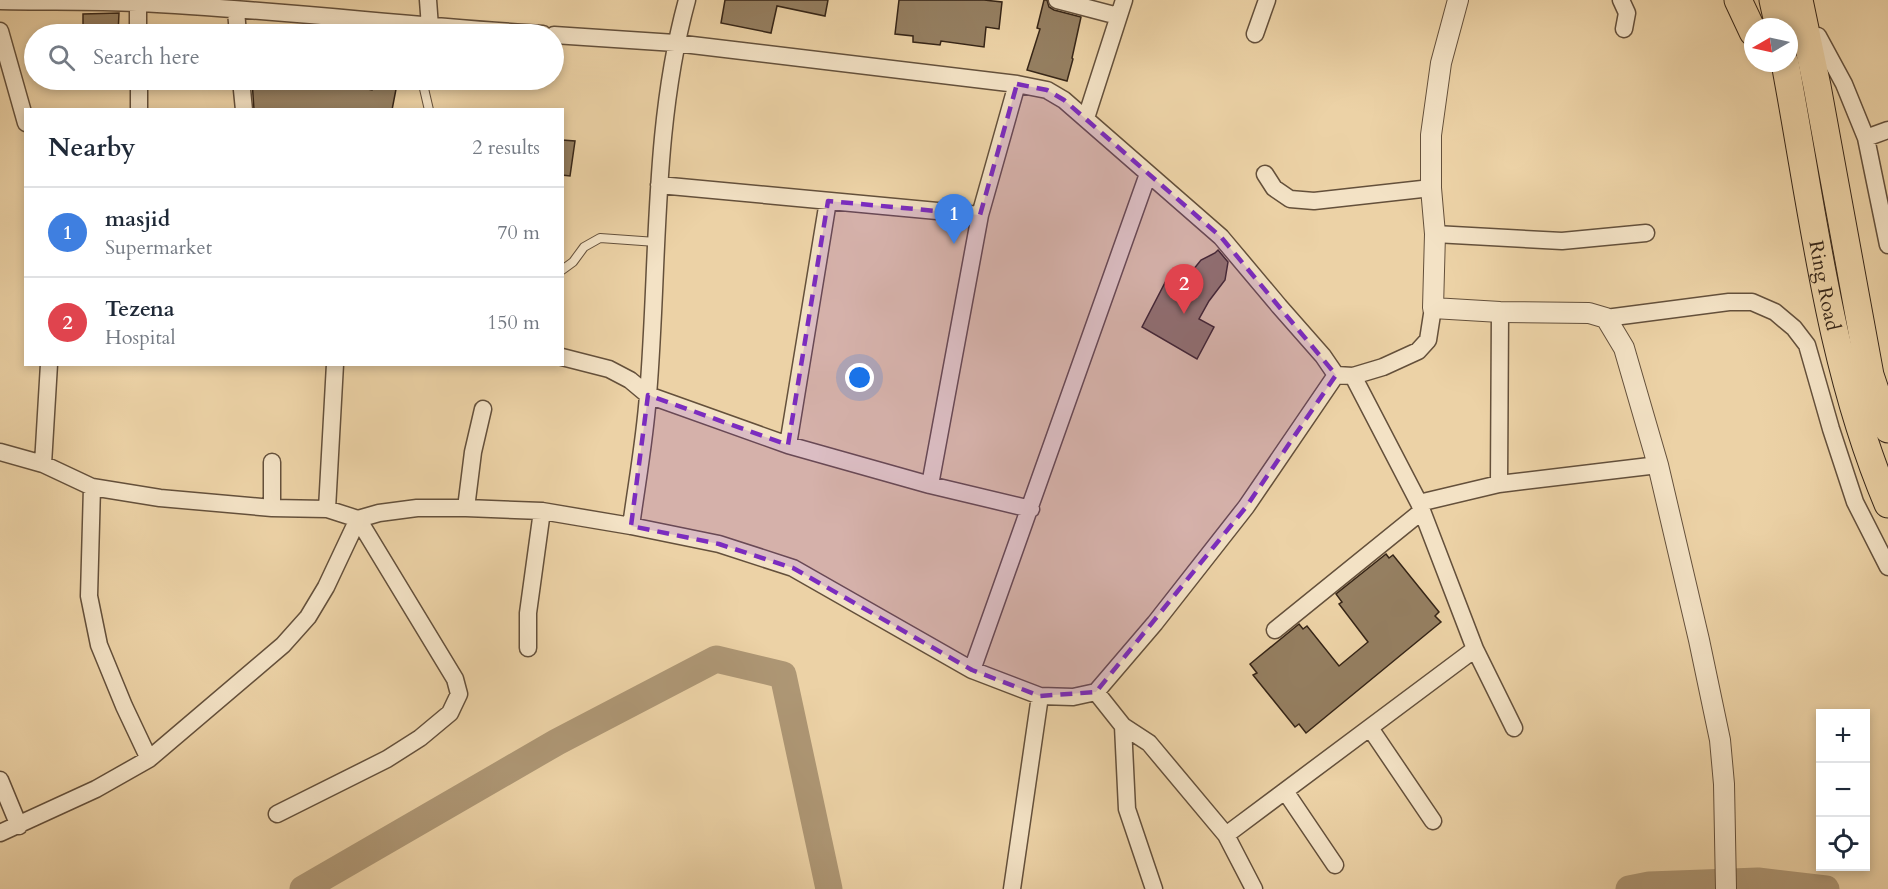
<!DOCTYPE html>
<meta charset="utf-8">
<style>
:root{--surface:#fff;--page:#f6f6f7;--text:#1f2937;--muted:#747a83;--line:#e0e1e3;--accent:#8f2418}
body{margin:0;font-family:Cardo,serif;background:var(--page);color:var(--text)}
.controls{position:absolute;right:18px;bottom:18px;display:grid;overflow:hidden;border-radius:0px;box-shadow:0 3px 9px #0003}
.controls button{width:54px;height:54px;display:grid;place-items:center;padding:0;border:0;border-bottom:2px solid var(--line);background:var(--surface);color:var(--text);font:30px sans-serif}
.compass{position:absolute;left:1744px;top:18px;width:54px;height:54px;border-radius:50%;background:var(--surface);box-shadow:0 3px 9px #0003;rotate:261deg}
.you{position:absolute;left:860px;top:378px;width:21px;height:21px;margin:-15px;border:4px solid #fff;border-radius:50%;background:#1a73e8;box-shadow:0 0 0 9px #1a73e833}
.badge{display:grid;place-items:center;width:39px;height:39px;border-radius:50%;background:var(--accent);color:#fff;font-size:20px;font-weight:700}
.pin{position:absolute;translate:-50% -50px;filter:drop-shadow(0 2px 3px #0008)}
.pin::after{content:'';position:absolute;top:32px;width:21px;height:18px;background:inherit;clip-path:polygon(0 0,100% 0,50% 100%)}
.list{margin:0;padding:0;list-style:none}
h2{display:flex;justify-content:space-between;align-items:center;height:78px;margin:0;padding:0 24px;font-size:26px}
h2 small{font-size:20px;font-weight:400;color:var(--muted)}
.list li{display:grid;grid-template-columns:39px 1fr auto;gap:18px;align-items:center;box-sizing:border-box;height:90px;padding:0 24px;border-top:2px solid var(--line)}
.list b{display:block;font-size:22px;white-space:nowrap}
.list p{margin:0;font-size:20px;white-space:nowrap;color:var(--muted)}
.list em{font-size:20px;font-style:normal;color:var(--muted)}
.icon{flex:none;width:33px;height:33px;fill:none;stroke:currentColor;stroke-width:2;stroke-linecap:round;stroke-linejoin:round}
.map{position:relative;flex:none;width:1888px;height:889px;overflow:hidden}
.search{position:absolute;background:var(--surface);box-shadow:0 3px 9px #0003;left:24px;top:24px;width:540px;height:66px;display:flex;align-items:center;gap:15px;box-sizing:border-box;padding:0 21px;border-radius:33px;color:var(--muted);font-size:22px}
.panel{position:absolute;background:var(--surface);box-shadow:0 3px 9px #0003;left:24px;top:108px;width:540px;height:258px;border-radius:0px}
.map>svg:first-child{display:block}
.lines{fill:none;stroke-linecap:round;stroke-linejoin:round}
.river{stroke:#ae9775;stroke-width:27}
.building{fill:#957f61;stroke:#362517;stroke-width:1.5}
.service-casing{stroke:#64503b;stroke-width:10}
.minor-casing{stroke:#64503b;stroke-width:19}
.tertiary-casing{stroke:#64503b;stroke-width:22}
.trunk-casing{stroke:#362517;stroke-width:29}
.service{stroke:#f3e2c5;stroke-width:8}
.minor{stroke:#f3e2c5;stroke-width:16}
.tertiary{stroke:#f3e2c5;stroke-width:20}
.trunk{stroke:#ecd2a6;stroke-width:27}
.marked{fill:#7b2cbf;fill-opacity:0.2;stroke:#7b2cbf;stroke-width:4.5;stroke-dasharray:12 8;stroke-linejoin:round}
.labels{text-anchor:middle;dominant-baseline:central;stroke-width:5;stroke-linejoin:round;paint-order:stroke}
.street-label{font-size:20px;fill:#362517;stroke:#f3e2c5}
</style>
<div class="map">
<svg width="1888" height="889" viewBox="0 0 1888 889">
<rect width="100%" height="100%" fill="#ecd2a6"/>
<filter id="stains"><feTurbulence type="fractalNoise" baseFrequency=".00333" numOctaves="4"/><feColorMatrix values="0 0 0 0 .2 0 0 0 0 .09 0 0 0 0 .02 0 0 0 .5 -.17"/></filter>
<radialGradient id="worn" r=".72"><stop offset=".6" stop-color="#630" stop-opacity="0"/><stop offset="1" stop-color="#630" stop-opacity=".3"/></radialGradient>
<g class="lines">
<path class="river" d="M303 889 557 742 716 659 783 675 829 889
M1629 889 1649 885 1758 881 1826 889"/>
</g>
<path class="building" d="M725 0H828L825 16 777 6 771 33 721 23Z
M899 0H984L1002 2 999 29 986 27 984 47 941 41 940 45 913 42V36L895 34Z
M1044 0H1047L1049 7 1054 10 1081 17 1072 58 1073 59 1067 81 1027 70 1040 29 1037 28Z
M119 13 118 34H83V14Z
M252 80H340V84L372 90 374 80H387V82L397 84 392 110H254Z
M562 140 575 141 570 176 562 175Z
M1218 250 1228 262 1225 280 1209 301 1199 319 1214 327 1197 359 1142 327 1169 275 1184 281 1201 260 1215 253Z
M1386 554 1389 558 1393 555 1439 612 1435 616 1441 622 1306 733 1299 724 1295 727 1253 675 1257 673 1250 664 1299 624 1303 629 1307 626 1339 666 1368 642 1339 604 1342 602 1336 594Z"/>
<g class="lines">
<defs>
<path id="service" d="M422 80 429 110
M562 270 573 262 584 247 600 238 656 242"/>
<path id="minor" d="M428 0 430 27
M1057 0 1118 16
M1621 0 1627 13 1624 29
M0 1C46 2 92 1 137 3 273 9 408 26 543 34
M138 3V34
M236 11 238 34
M0 31 26 123
M1255 34 1267 0
M554 35 675 43 1017 84 1047 90 1064 100 1221 237 1279 306 1323 356 1336 375
M1818 36 1844 84 1866 138 1888 245
M241 80 244 110
M139 110V80
M1086 118 1124 0
M1866 138 1888 130
M1265 174 1274 188 1290 199 1314 201 1431 188
M659 185 980 215
M1435 234 1562 241 1646 233
M1606 318 1729 302H1752L1775 312 1794 328 1807 345 1831 429 1855 502 1888 567
M562 357 609 369 630 380 648 395 788 445 930 485 1031 509
M1353 376 1419 503 1475 649 1514 728
M788 445 828 201
M0 452 43 464 92 487 160 498 272 508 327 509 358 519 455 679 459 694 450 713 420 738 387 759 277 814
M272 462V508
M43 464 49 364
M1499 484 1500 312
M930 485 980 215 1017 84
M92 487 89 596 99 645 124 706 149 759
M1419 503 1499 484 1658 465
M466 508 473 452 483 409
M327 509 335 364
M631 526C637 482 645 438 648 395 659 264 652 127 687 0
M1275 630 1422 511
M528 648V613L542 511
M972 670 1148 174
M1096 692 1123 726 1149 743 1226 835 1254 889
M1123 726 1127 809 1154 889
M1370 728 1433 821
M0 780 19 826
M1285 791 1335 865
M0 833 96 789 149 759 283 645 308 617 326 587 358 519 379 513 417 508H466L542 511 631 526 719 544 793 568 972 670 1040 696 1073 697 1096 692 1155 623 1246 507 1336 375 1353 376 1383 367 1418 351 1428 340 1433 308
M1226 835 1475 649
M1012 889 1040 696"/>
<path id="tertiary" d="M1458 0 1441 63 1431 135V188L1435 234 1433 308 1500 312 1589 313 1606 318 1624 348 1658 465 1699 640 1720 740 1724 784 1726 889"/>
<g id="trunk">
<path d="M1738 0 1753 32"/>
<path d="M1773 0 1779 27"/>
<path d="M1799 0 1817 86 1870 375 1888 429"/>
<path id="s1" d="M1785 63C1813 211 1829 365 1888 504"/>
</g>
</defs>
<use href="#service" class="service-casing"/>
<use href="#minor" class="minor-casing"/>
<use href="#tertiary" class="tertiary-casing"/>
<use href="#trunk" class="trunk-casing"/>
<use href="#service" class="service"/>
<use href="#minor" class="minor"/>
<use href="#tertiary" class="tertiary"/>
<use href="#trunk" class="trunk"/>
</g>
<path class="marked" d="M1017 84 1047 90 1064 100 1221 237 1336 375 1246 507 1096 692 1040 696 972 670 793 568 719 544 631 526 648 395 788 445 828 201 980 215Z"/>
<g class="labels">
<g class="street-label">
<text stroke="none"><textPath href="#s1" startOffset="226">Ring Road</textPath></text>
</g>
</g>
<rect width="100%" height="100%" filter="url(#stains)"/>
<rect width="100%" height="100%" fill="url(#worn)"/>
</svg>
<div class="controls">
<button>+</button>
<button>−</button>
<button><svg class="icon" aria-label="locate" viewBox="0 0 24 24"><circle cx="12" cy="12" r="6"/><path d="M12 2v4M12 18v4M2 12h4M18 12h4"/></svg></button>
</div>
<svg class="compass" viewBox="-18 -18 36 36"><path d="M0-13l5 13h-10z" fill="#e53935"/><path d="M0 13l5-13h-10z" fill="#747a83"/></svg>
<div class="you"></div>
<div class="pin badge" style="left:954px;top:244px;background:#3f7fe0">1</div>
<div class="pin badge" style="left:1184px;top:314px;background:#e0444e">2</div>
<div class="search"><svg class="icon" aria-label="search" viewBox="0 0 24 24"><circle cx="10" cy="10" r="6"/><path d="M15 15l6 6"/></svg>Search here</div>
<section class="panel">
<h2>Nearby<small>2 results</small></h2>
<ul class="list">
<li><span class="badge" style="background:#3f7fe0">1</span><div><b>masjid</b><p>Supermarket</p></div><em>70 m</em></li>
<li><span class="badge" style="background:#e0444e">2</span><div><b>Tezena</b><p>Hospital</p></div><em>150 m</em></li>
</ul>
</section>
</div>
